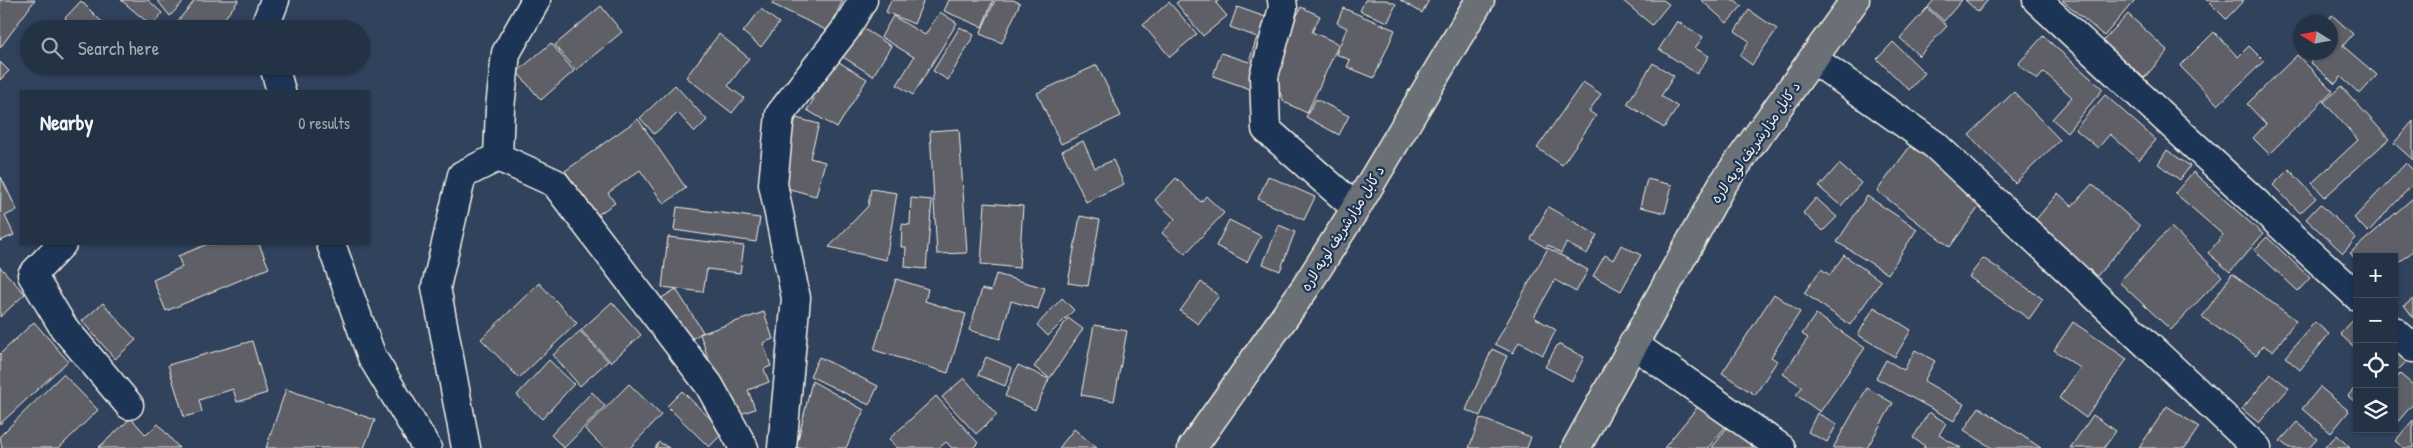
<!DOCTYPE html>
<meta charset="utf-8">
<style>
:root{--surface:#243245;--page:#2c3a4c;--text:#f1f3f6;--muted:#a3aab3;--line:#414d5e}
body{margin:0;font-family:"Patrick Hand","Playpen Sans Arabic",sans-serif;background:var(--page);color:var(--text)}
.controls{position:absolute;right:15px;bottom:15px;display:grid;overflow:hidden;border-radius:0px;box-shadow:0 1px 4px #0004}
.controls button{width:45px;height:45px;display:grid;place-items:center;padding:0;border:0;border-bottom:1px solid var(--line);background:var(--surface);color:var(--text);font:25px sans-serif}
.compass{position:absolute;left:2293px;top:15px;width:45px;height:45px;border-radius:50%;background:var(--surface);box-shadow:0 1px 4px #0004;rotate:281deg}
.list{margin:0;padding:0;list-style:none}
h2{display:flex;justify-content:space-between;align-items:center;height:65px;margin:0;padding:0 20px;font-size:21px}
h2 small{font-size:16px;font-weight:400;color:var(--muted)}
.icon{flex:none;width:28px;height:28px;fill:none;stroke:currentColor;stroke-width:2;stroke-linecap:round;stroke-linejoin:round}
.map{position:relative;flex:none;width:2413px;height:448px;overflow:hidden}
.search{position:absolute;background:var(--surface);box-shadow:0 1px 4px #0004;left:20px;top:20px;width:350px;height:55px;display:flex;align-items:center;gap:12px;box-sizing:border-box;padding:0 18px;border-radius:28px;color:var(--muted);font-size:19px}
.panel{position:absolute;background:var(--surface);box-shadow:0 1px 4px #0004;left:20px;top:90px;width:350px;height:155px;border-radius:0px}
.map>svg:first-child{display:block}
.building{fill:#5e5f68;stroke:#f4f1e8}
.lines{fill:none;stroke-linecap:round;stroke-linejoin:round}
.street-casing{stroke:#f4f1e8;stroke-width:31}
.highway-casing{stroke:#f4f1e8;stroke-width:31}
.street{stroke:#1d3557;stroke-width:28}
.highway{stroke:#6b7074;stroke-width:28}
.labels{text-anchor:middle;dominant-baseline:central;stroke-width:4.5;stroke-linejoin:round;paint-order:stroke}
.street-label{font-size:14px;fill:#f4f1e8;stroke:#1d3557}
</style>
<div class="map">
<svg width="2413" height="448" viewBox="0 0 2413 448">
<rect width="100%" height="100%" fill="#30425c"/>
<filter id="ink" filterUnits="userSpaceOnUse"><feTurbulence type="fractalNoise" baseFrequency=".02" numOctaves="2"/><feDisplacementMap in="SourceGraphic" scale="10" xChannelSelector="R" yChannelSelector="G"/><feConvolveMatrix kernelMatrix="1 2 1 2 8 2 1 2 1" color-interpolation-filters="sRGB"/></filter>
<g filter="url(#ink)">
<path class="building" d="M0 0H35L0 48Z
M121 0H148L162 13 152 26Z
M157 0H185L170 16Z
M195 0H239L216 29H184L177 22Z
M774 0H843L828 31 772 4Z
M891 0H924L914 24 886 12Z
M949 0H993L982 27 944 11Z
M995 0H1013L1020 3 1002 43 980 34Z
M1180 0H1219L1216 3 1227 16 1203 36 1176 3Z
M1365 0H1386L1396 4 1388 22 1360 11Z
M1400 0H1429L1422 13Z
M1622 0H1663L1669 4 1652 25Z
M1701 0H1735L1742 6 1727 23Z
M1934 0H1962L1944 21 1928 7Z
M1965 0H1988L1978 12Z
M2062 0H2135L2104 36Z
M2207 0H2244L2226 19Z
M81 1 109 29H76L65 18Z
M1169 2 1197 34 1170 57 1143 25Z
M601 6 622 32 576 70 555 45Z
M1237 7 1277 21 1253 90 1213 76 1221 53 1249 62 1257 37 1230 27Z
M1301 7 1320 16 1312 32 1339 44 1307 113 1284 102 1271 71Z
M1343 8 1395 30 1374 78 1347 67 1350 60 1336 54 1347 28 1337 23Z
M1927 8 1947 26 1919 56 1900 38Z
M761 9 779 23 761 47 743 32Z
M1749 10 1777 29 1752 65 1740 56 1749 41 1735 31Z
M940 12 957 23 913 95 897 85 914 57 881 37 893 16 925 35Z
M2128 14 2168 51 2144 78 2103 41Z
M2332 15 2353 34 2343 46 2377 75 2360 94 2341 77 2335 84 2310 62 2316 55 2313 52H2330V22H2326Z
M1677 21 1703 37 1695 48 1709 56 1697 74 1659 49Z
M861 27 891 46 873 76 843 57Z
M960 27 974 35 948 80 933 71Z
M2214 32 2238 57 2249 46 2264 61 2218 105 2180 66Z
M719 34 749 58 728 86 744 98 732 113 686 77Z
M2043 36 2103 89 2067 132 2052 119 2072 97 2044 72 2037 80 2018 64Z
M1893 42 1925 73 1909 90 1877 59Z
M551 43 574 71 541 100 517 72Z
M2297 55 2333 91 2269 154 2253 138 2266 124 2247 104Z
M837 61 867 79 837 128 807 110Z
M0 62 9 71 0 80Z
M1653 63 1674 76 1661 96 1678 107 1664 128 1627 104Z
M1097 65 1121 116 1061 144 1037 93Z
M1583 82 1601 94 1589 111 1596 116 1562 165 1537 148Z
M675 85 707 120 695 132 678 113 654 134 640 118Z
M2341 86 2389 139 2325 197 2312 183 2358 140 2324 102Z
M2014 92 2060 140 2015 183 1969 135Z
M2105 95 2156 140 2139 160 2110 134 2098 148 2075 129Z
M1316 99 1349 116 1339 135 1306 117Z
M796 118 819 124 810 158 825 162 816 196 778 186Z
M638 119 686 188 664 204 640 170 608 193 615 203 596 216 565 171Z
M2413 121V160L2394 143Z
M959 129 967 253 937 254 930 131Z
M1083 141 1095 168 1113 160 1124 184 1086 202 1062 151Z
M1911 145 1984 200 1950 247 1877 191Z
M2167 150 2190 166 2180 180 2158 164Z
M2406 163 2413 170V184L2368 232 2354 218Z
M1839 164 1861 183 1841 206 1819 187Z
M2289 169 2316 198 2300 213 2273 185Z
M2193 172 2263 234 2230 272 2208 253 2223 235 2175 193Z
M1268 176 1315 197 1304 220 1258 199Z
M1 177 17 210 5 216 14 235 0 241Z
M1176 178 1201 202 1206 196 1224 213 1185 254 1162 233 1175 219 1155 200Z
M1647 179 1672 185 1665 213 1640 207Z
M2092 184 2140 226 2096 277 2033 223 2058 193 2072 206Z
M871 189 897 193 886 260 829 247 868 206Z
M1867 196 1917 229 1888 274 1837 242Z
M911 198 932 200 926 269 905 267 906 247H901L902 224 910 225Z
M1816 198 1837 217 1823 231 1803 213Z
M2413 198V251L2394 267V257H2357V261L2350 253Z
M985 203 1023 206 1019 268 981 264Z
M2320 204 2356 238 2343 253 2306 219Z
M677 207 760 218 756 242 674 230Z
M1548 207 1597 235 1587 254 1566 243 1561 253 1548 245 1546 248 1531 239Z
M1080 216 1100 220 1088 286 1068 283Z
M1229 220 1261 236 1247 262 1216 246Z
M1279 225 1295 232 1280 271 1263 264Z
M2171 227 2222 276 2171 330 2119 282Z
M668 237 744 246 740 273 707 269 703 292 662 287Z
M2267 237 2310 278 2298 291 2254 250Z
M208 244H259L269 268 166 311 153 280 182 267 178 256Z
M1621 245 1641 255 1621 291 1593 276 1605 255 1613 260Z
M1548 248 1588 270 1576 292 1555 280 1534 317 1556 330 1543 355 1519 342 1513 353 1495 344Z
M1844 255 1881 281 1850 325 1804 293 1821 269 1830 275Z
M1983 258 2043 299 2029 319 1969 277Z
M0 267 25 294 0 317Z
M996 274 1045 288 1038 309 1011 301 1000 339 969 330 982 289 991 291Z
M2232 274 2296 320 2273 352 2263 345 2256 355 2202 317Z
M896 279 928 289 925 301 966 314 948 373 874 350Z
M1201 282 1219 296 1198 324 1180 311Z
M539 283 577 323 519 378 481 339Z
M676 289 703 332 682 345 655 302Z
M1774 294 1800 312 1771 357 1777 361 1755 395 1722 373Z
M1062 298 1074 310 1048 336 1037 325Z
M2413 299V318L2404 306Z
M612 302 641 335 611 362 581 330Z
M103 303 136 340 115 359 82 321Z
M1874 307 1911 330 1895 357 1858 335Z
M764 312 773 339 763 343 771 366 764 369 769 382 748 390 755 409 729 418 700 334Z
M1816 314 1865 348 1820 412 1796 395 1802 387 1783 374 1808 338 1802 334Z
M2357 316V350L2340 334Z
M1068 318 1083 329 1050 378 1034 367Z
M34 322 68 361 0 424V354Z
M2073 322 2127 359 2086 418 2059 398 2080 368 2054 350Z
M2315 322 2329 334 2300 370 2285 357Z
M1094 325 1127 331 1114 401 1081 395Z
M580 331 608 361 580 386 553 355Z
M252 341 267 393 237 402 233 389 199 400 202 412 184 417 168 365Z
M1558 344 1584 357 1572 381 1545 367Z
M2394 348 2407 361 2394 374Z
M1492 349 1507 356 1480 416 1466 410Z
M1915 350 1935 361 1924 381 1964 404 1954 421 1876 378 1886 360 1904 370Z
M819 357 878 386 869 405 810 376Z
M986 357 1012 368 1005 386 978 375Z
M549 360 574 384 542 419 517 395Z
M1018 365 1049 379 1035 410 1005 396Z
M63 374 98 410 59 448H2L0 436Z
M2271 374 2289 388 2259 423 2242 409Z
M2400 374 2413 385V404L2394 426V381Z
M964 378 997 415 976 434 942 397Z
M812 381 864 410 846 448H796Z
M629 384 661 415 630 448H604L585 429Z
M2357 385V404L2348 396Z
M2320 387 2349 411 2331 433 2302 409Z
M1867 388 1893 403 1867 448H1833Z
M286 389 375 420 364 448H266Z
M682 391 724 432 709 447 667 406Z
M592 392 605 406 564 448 551 435Z
M936 396 978 443 973 448H952L946 442 939 448H897L889 439Z
M1700 404 1726 426 1708 448H1664Z
M2167 406 2199 427 2185 448H2139Z
M1979 407 2041 448H1992L1964 430Z
M1929 412 1946 423 1939 435 1961 448H1923L1925 446 1913 438Z
M1817 413 1837 424 1827 442 1808 432Z
M2093 415 2116 431 2104 448H2070Z
M131 418 146 435 158 424 179 448H98Z
M1480 418 1531 437 1527 448H1469Z
M2413 420V448H2404L2395 441Z
M1731 422 1766 448H1712Z
M2297 422 2317 439 2309 448H2289L2280 441Z
M1074 429 1097 448H1059Z
M2337 435 2350 448H2324Z
M659 442 669 448H655Z"/>
<g class="lines">
<defs>
<path id="street" d="M1282 0 1283 8 1264 76 1266 129 1356 208
M2037 0 2357 296
M264 29 275 0
M1813 59 1935 145 2257 448
M274 66 281 91
M498 157 500 108 506 53 536 0
M62 244 32 275 64 328 129 405
M331 244 372 357 427 448
M2394 331 2413 348
M1633 344 1781 448
M466 448 436 287 462 175 498 157 555 183 709 385 744 448
M782 448 796 298 773 184 780 114 846 29 863 0"/>
<path id="highway" d="M1192 448 1305 288 1356 208 1480 0
M1576 448 1722 185 1855 0"/>
</defs>
<use href="#street" class="street-casing"/>
<use href="#highway" class="highway-casing"/>
<use href="#street" class="street"/>
<use href="#highway" class="highway"/>
</g>
</g>
<g class="labels">
<g class="street-label">
<text transform="translate(1755 142) rotate(-55)">د کابل مزارشریف لویه لاره</text>
<text transform="translate(1342 228) rotate(-58)">د کابل مزارشریف لویه لاره</text>
</g>
</g>
</svg>
<div class="controls">
<button>+</button>
<button>−</button>
<button><svg class="icon" aria-label="locate" viewBox="0 0 24 24"><circle cx="12" cy="12" r="6"/><path d="M12 2v4M12 18v4M2 12h4M18 12h4"/></svg></button>
<button><svg class="icon" aria-label="layers" viewBox="0 0 24 24"><path d="M12 4l9 5-9 5-9-5zM3 14l9 5 9-5"/></svg></button>
</div>
<svg class="compass" viewBox="-18 -18 36 36"><path d="M0-13l5 13h-10z" fill="#e53935"/><path d="M0 13l5-13h-10z" fill="#a3aab3"/></svg>
<div class="search"><svg class="icon" aria-label="search" viewBox="0 0 24 24"><circle cx="10" cy="10" r="6"/><path d="M15 15l6 6"/></svg>Search here</div>
<section class="panel">
<h2>Nearby<small>0 results</small></h2>
<ul class="list">
</ul>
</section>
</div>
